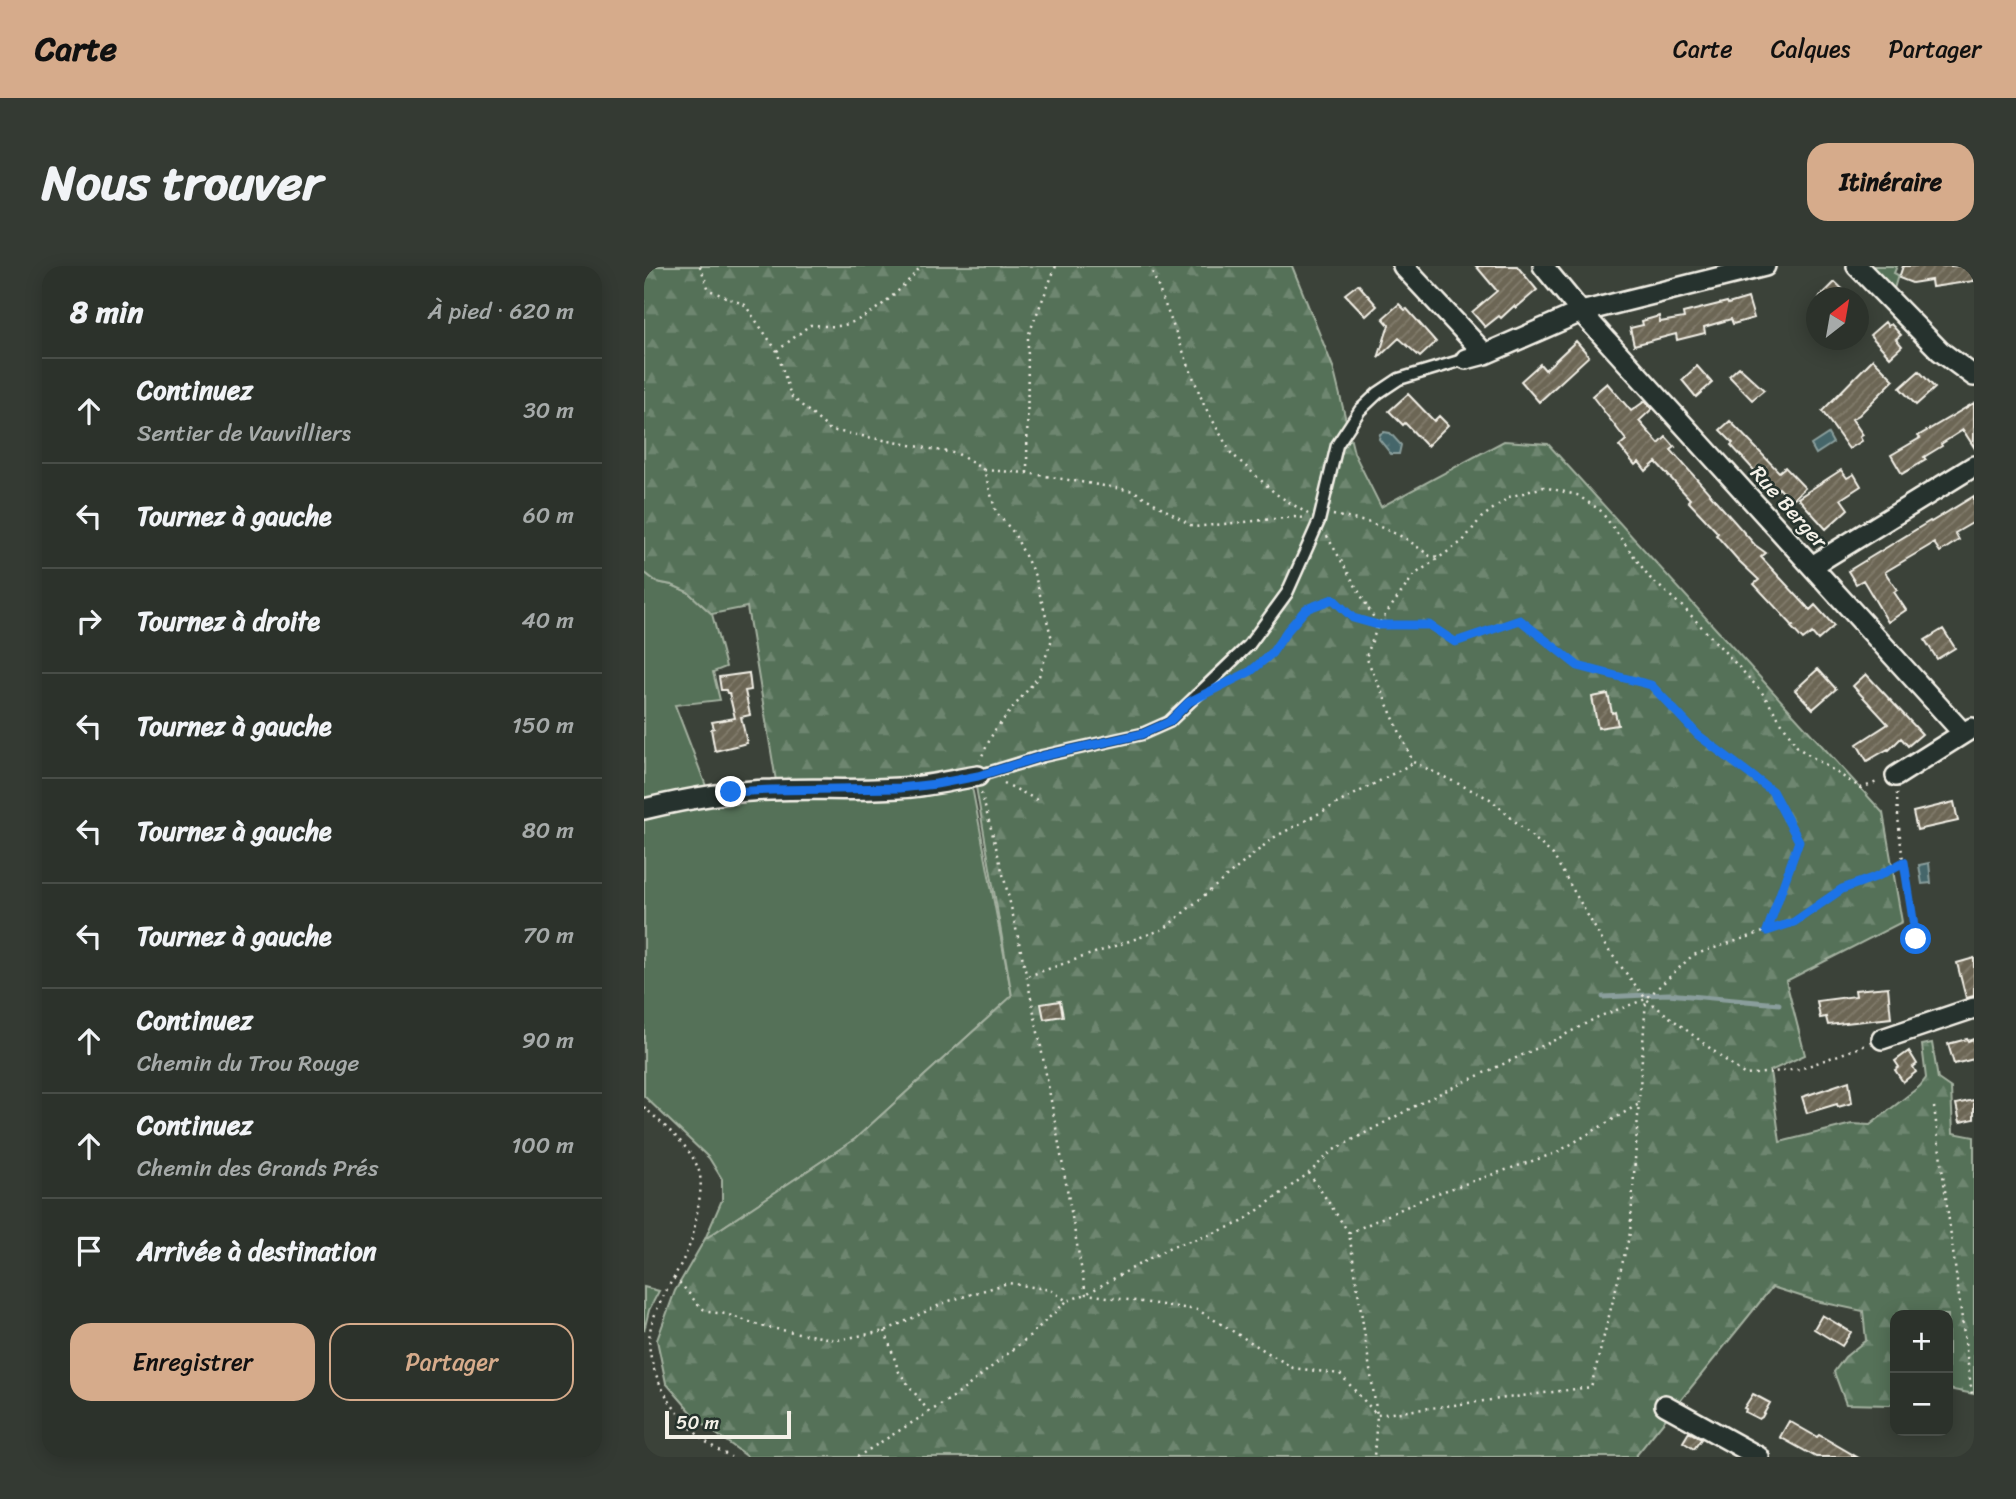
<!DOCTYPE html>
<html lang="fr">
<meta charset="utf-8">
<style>
:root{--surface:#2c322b;--page:#343a33;--text:#f1f3f6;--muted:#a6aaa9;--line:#484d47;--accent:#d6ab8b}
body{margin:0;font-family:Sriracha,sans-serif;background:var(--page);color:var(--text)}
.controls{position:absolute;right:21px;bottom:21px;display:grid;overflow:hidden;border-radius:14px;box-shadow:0 4px 18px #0003}
.controls button{width:63px;height:63px;display:grid;place-items:center;padding:0;border:0;border-bottom:2px solid var(--line);background:var(--surface);color:var(--text);font:35px sans-serif}
.compass{position:absolute;left:1162px;top:21px;width:63px;height:63px;border-radius:50%;background:var(--surface);box-shadow:0 4px 18px #0003;rotate:31deg}
.scale{position:absolute;left:21px;bottom:18px;width:126px;box-sizing:border-box;padding-left:7px;border:4px solid #f4f1e8;border-top:0;font-size:19px;line-height:24px;white-space:nowrap;color:#f4f1e8;-webkit-text-stroke:5px #26332d;paint-order:stroke}
.stop{position:absolute;width:21px;height:21px;margin:-16px;border:5px solid #1a73e8;border-radius:50%;background:#fff}
.stop.end{background:#1a73e8;border-color:#fff;box-shadow:0 2px 7px #0008}
.list{margin:0;padding:0;list-style:none}
h2{display:flex;justify-content:space-between;align-items:center;height:91px;margin:0;padding:0 28px;font-size:30px}
h2 small{font-size:23px;font-weight:400;color:var(--muted)}
.list li{display:grid;grid-template-columns:46px 1fr auto;gap:21px;align-items:center;box-sizing:border-box;height:105px;padding:0 28px;border-top:2px solid var(--line)}
.list b{display:block;font-size:26px;white-space:nowrap}
.list p{margin:0;font-size:23px;white-space:nowrap;color:var(--muted)}
.list em{font-size:23px;font-style:normal;color:var(--muted)}
.actions{display:flex;gap:14px;padding:21px 28px}
.actions a{flex:1;padding:16px 0;border:2px solid var(--accent);border-radius:21px;text-align:center;font-size:24px;color:var(--accent)}
.actions .main{background:var(--accent);color:#111}
.icon{flex:none;width:38px;height:38px;fill:none;stroke:currentColor;stroke-width:2;stroke-linecap:round;stroke-linejoin:round}
.map{position:relative;flex:none;width:1330px;height:1191px;overflow:hidden;border-radius:21px}
header{display:flex;align-items:center;gap:42px;box-sizing:border-box;height:98px;padding:0 35px;background:var(--accent);color:#111}
header strong{font-size:33px}
nav{display:flex;gap:38px;margin-inline-start:auto;font-size:24px}
.intro{display:flex;align-items:center;justify-content:space-between;box-sizing:border-box;height:168px;padding:0 42px}
h1{margin:0;font-size:49px}
.button{padding:18px 32px;border-radius:21px;background:var(--accent);color:#111;font-size:24px;font-weight:700}
main{display:flex;gap:42px;padding:0 42px}
aside{flex:1;background:var(--surface);border-radius:21px;box-shadow:0 4px 18px #0003}
.map>svg:first-child{display:block}
.grass{fill:#557158;stroke:#a4b1a0;stroke-width:2}
.forest{fill:url(#forest-firs);stroke:#a4b1a0;stroke-width:2}
.water{fill:url(#water-ripples);stroke:#8a9e9c;stroke-width:2}
.lines{fill:none;stroke-linecap:round;stroke-linejoin:round}
.stream{stroke:#8a9e9c;stroke-width:5}
.building{fill:url(#building-hatch);stroke:#f4f1e8;stroke-width:2}
.service-casing{stroke:#f4f1e8;stroke-width:15}
.minor-casing{stroke:#f4f1e8;stroke-width:24}
.path{stroke:#f4f1e8;stroke-width:2.5;stroke-dasharray:2 5;stroke-linecap:butt}
.service{stroke:#26332d;stroke-width:10}
.minor{stroke:#26332d;stroke-width:19}
.route{stroke:#1a73e8;stroke-width:9}
.labels{text-anchor:middle;dominant-baseline:central;stroke-width:5;stroke-linejoin:round;paint-order:stroke}
.street-label{font-size:21px;fill:#f4f1e8;stroke:#26332d}
</style>
<header>
<strong>Carte</strong>
<nav><a>Carte</a><a>Calques</a><a>Partager</a></nav>
</header>
<div class="intro"><h1>Nous trouver</h1><a class="button">Itinéraire</a></div>
<main>
<aside>
<h2>8 min<small>À pied · 620 m</small></h2>
<ul class="list">
<li><svg class="icon" aria-label="ahead" viewBox="0 0 24 24"><path d="M12 20V5M6 11l6-6 6 6"/></svg><div><b>Continuez</b><p>Sentier de Vauvilliers</p></div><em>30 m</em></li>
<li><svg class="icon" aria-label="left" viewBox="0 0 24 24"><path d="M17 20v-9H6M10 6l-5 5 5 5"/></svg><div><b>Tournez à gauche</b></div><em>60 m</em></li>
<li><svg class="icon" aria-label="right" viewBox="0 0 24 24"><path d="M7 20v-9h11M14 6l5 5-5 5"/></svg><div><b>Tournez à droite</b></div><em>40 m</em></li>
<li><svg class="icon" aria-label="left" viewBox="0 0 24 24"><path d="M17 20v-9H6M10 6l-5 5 5 5"/></svg><div><b>Tournez à gauche</b></div><em>150 m</em></li>
<li><svg class="icon" aria-label="left" viewBox="0 0 24 24"><path d="M17 20v-9H6M10 6l-5 5 5 5"/></svg><div><b>Tournez à gauche</b></div><em>80 m</em></li>
<li><svg class="icon" aria-label="left" viewBox="0 0 24 24"><path d="M17 20v-9H6M10 6l-5 5 5 5"/></svg><div><b>Tournez à gauche</b></div><em>70 m</em></li>
<li><svg class="icon" aria-label="ahead" viewBox="0 0 24 24"><path d="M12 20V5M6 11l6-6 6 6"/></svg><div><b>Continuez</b><p>Chemin du Trou Rouge</p></div><em>90 m</em></li>
<li><svg class="icon" aria-label="ahead" viewBox="0 0 24 24"><path d="M12 20V5M6 11l6-6 6 6"/></svg><div><b>Continuez</b><p>Chemin des Grands Prés</p></div><em>100 m</em></li>
<li><svg class="icon" aria-label="arrive" viewBox="0 0 24 24"><path d="M6 21V4h12l-3 4 3 4H6"/></svg><div><b>Arrivée à destination</b></div></li>
</ul>
<div class="actions"><a class="main">Enregistrer</a><a>Partager</a></div>
</aside>
<div class="map">
<svg width="1330" height="1191" viewBox="0 0 1330 1191">
<defs>
<pattern id="forest-firs" width="22" height="20" patternUnits="userSpaceOnUse" patternTransform="scale(1.75)"><rect width="22" height="20" fill="#557158"/><path d="M5 1l3.5 6h-7zM16 11l3.5 6h-7z" fill="#6e8670"/></pattern>
<pattern id="water-ripples" width="26" height="14" patternUnits="userSpaceOnUse" patternTransform="scale(1.75)"><rect width="26" height="14" fill="#44666a"/><path d="M2 4q2-2 4 0t4 0M15 11q2-2 4 0t4 0" fill="none" stroke="#607c7f"/></pattern>
<pattern id="building-hatch" width="6" height="6" patternUnits="userSpaceOnUse" patternTransform="scale(1.75)"><rect width="6" height="6" fill="#6c6654"/><path d="M-1 1l2-2M0 6l6-6M5 7l2-2" fill="none" stroke="#827c6d"/></pattern>
</defs>
<rect width="100%" height="100%" fill="#3b4239"/>
<filter id="ink" filterUnits="userSpaceOnUse"><feTurbulence type="fractalNoise" baseFrequency=".0143" numOctaves="2"/><feDisplacementMap in="SourceGraphic" scale="14" xChannelSelector="R" yChannelSelector="G"/><feConvolveMatrix kernelMatrix="1 2 1 2 8 2 1 2 1" color-interpolation-filters="sRGB"/></filter>
<g filter="url(#ink)">
<path class="grass" d="M1226 0H1253L1250 7 1254 9 1250 23Z
M0 306 13 316 28 319 44 326 68 348 82 401 69 406 76 434 31 439 62 520 0 534Z
M325 516 329 526 368 730 211 873 61 973 78 934V913L65 892 0 830V554L97 529Z
M0 1021 15 1025 5 1044 0 1065Z"/>
<path class="forest" d="M0 0H648L689 101 710 187 737 241 860 175 904 178 1239 547 1258 656 1142 715 1161 789 1126 805 1136 876 1208 858 1226 859 1276 820 1282 812 1278 779 1288 777 1294 813 1307 822 1309 867 1330 871V1128L1304 1123V1049H1251V1135L1246 1139 1202 1138 1190 1106 1201 1091 1222 1074 1219 1045 1172 1035 1128 1021 991 1191H104L56 1156 22 1117 13 1074 31 1025 61 973 211 873 368 730 330 509 256 517 132 515 103 341 68 348 44 326 28 319 13 316 0 306Z"/>
<path class="water" d="M740 166 746 167 757 179 755 188H747L735 173 736 168Z
M1184 168 1189 177 1172 188 1167 179Z
M1285 597 1287 617 1278 618 1275 599Z"/>
<g class="lines">
<path class="stream" d="M959 731 1024 728 1135 738"/>
</g>
<path class="building" d="M832 0H873L893 24 872 42 870 40 857 52 855 50 841 61 828 46 853 25Z
M1259 0H1330V15L1288 21 1287 14 1268 17 1255 12Z
M1191 16 1208 32H1175Z
M714 18 733 40 722 50 701 28Z
M1104 32 1110 52 1089 58 1087 53 1060 61 1061 67 1033 74 1032 68 990 79 986 62 999 59 998 55 1015 50 1016 56 1040 52 1039 47 1083 36 1084 38Z
M755 38 761 44 763 43 792 76 776 91 755 72 734 92 745 59 739 52Z
M1241 56 1244 60 1247 58 1257 69 1252 73 1258 80 1246 91 1226 69Z
M932 75 945 90 895 136 877 115 896 98 901 104Z
M1229 93 1250 114 1215 149 1208 153 1219 169 1216 171 1218 175 1205 183 1178 145Z
M1053 100 1068 117 1052 131 1038 114Z
M1095 101 1120 124 1108 134 1085 110Z
M1275 105 1291 122 1272 139 1256 122Z
M963 117 987 145 1001 135 1008 143 995 155 1015 178 1022 171 1031 181 1027 184 1111 279 1122 287 1117 291 1166 344 1171 339 1190 360 1174 374 1168 367 1159 374 1147 361 1149 360 1110 318 1115 314 1094 294 1072 269 1074 267 1044 235 1046 233 1012 196 1002 205 995 196 991 199 975 180 982 174 948 130Z
M764 128 790 155 795 150 804 159 783 180 761 157 759 159 745 145Z
M1330 137V181L1319 164 1297 178 1298 180 1280 191 1282 194 1258 208 1247 189 1276 172 1274 170Z
M1086 155 1135 206 1141 201 1161 222 1147 235 1135 222 1133 224 1120 211 1118 213 1087 179 1089 177 1076 164Z
M1197 204 1203 212 1210 208 1217 220 1197 233 1204 243 1182 263 1154 232Z
M1330 230V256L1311 267 1315 274 1296 286 1290 277 1241 306 1253 324 1250 326 1262 344 1244 356 1219 314 1212 318 1204 305 1286 255 1287 256Z
M1299 363 1311 382 1293 393 1281 374Z
M1174 403 1192 423 1169 443 1151 424Z
M105 407 107 424 101 425 106 449 97 451 103 477 71 485 67 463 70 462 68 456 91 452 85 427H83L82 424H77L75 411Z
M1222 408 1278 468 1264 480 1257 472 1245 484 1244 483 1223 495 1213 478 1244 458 1209 420Z
M964 428 968 447 971 446 974 459 954 462 948 431Z
M1310 536 1314 555 1273 564 1269 546Z
M1330 692V730L1322 732 1313 697Z
M1244 721 1247 752 1184 759 1182 751 1176 752 1173 735 1212 730 1211 724Z
M416 735 419 750 400 753 397 738Z
M1323 773 1324 775 1330 773V793L1310 798 1304 778Z
M1265 785 1273 798 1269 801 1272 806 1259 816 1251 804 1255 801 1251 795Z
M1205 815 1208 837 1194 841 1193 838 1163 847 1158 831Z
M1330 834V853L1316 856 1312 838Z
M1178 1049 1207 1066 1198 1080 1170 1063Z
M1109 1128 1126 1137 1118 1151 1115 1153 1101 1146 1102 1143 1100 1142Z
M1145 1155 1173 1171 1175 1169 1213 1191H1172L1136 1171Z
M1045 1166 1057 1173 1050 1183 1039 1176Z"/>
<g class="lines">
<defs>
<path id="service" d="M334 510 399 490 498 468 525 456 605 379 643 327 675 255 693 179 716 144 734 127 755 113 822 93"/>
<path id="minor" d="M759 0 841 88
M899 0 937 46 1319 467
M1213 0 1296 85 1330 110
M822 93 841 88 937 46 1121 0
M1168 300 1330 200
M1252 510 1328 462
M0 543C42 533 83 525 127 524 169 522 212 525 255 522 282 521 308 514 334 510
M1238 773 1330 742
M1021 1139 1115 1191"/>
</defs>
<use href="#service" class="service-casing"/>
<use href="#minor" class="minor-casing"/>
<path class="path" d="M56 0 65 24 101 39 133 85 147 130 186 164 314 188 340 204 352 246 370 267 391 310 408 373 395 410 350 465 336 494
M506 0 560 139 587 187 632 228 664 248
M133 85 166 59C175 59 185 61 193 60 222 58 260 22 277 0
M340 204 383 207 490 225 550 261 650 251 661 252
M383 207 384 70 412 0
M689 249 727 257 761 272 786 290 798 291
M683 270 734 359 722 391 769 496 846 533 909 589 962 681 1002 733 1101 809 1156 803 1222 779
M734 359H785L811 375 876 354 935 400 1007 419 1054 469 1128 525 1155 575 1124 664
M589 414 607 405 628 387 643 365 662 343 689 333 709 352 734 359 770 309 819 275 837 252 865 231 900 221 933 229 956 244 1006 312 1041 343 1117 425 1154 482 1217 522 1236 515
M360 517 397 536
M337 527C385 691 411 860 442 1028L554 1044 649 1102 696 1108 733 1149 947 1121 986 967 1002 733
M1253 527C1254 576 1264 625 1272 673
M384 710 520 663 629 572 769 497
M0 841C19 859 47 880 55 905 59 919 55 934 53 947 51 960 49 972 44 983 33 1010 12 1036 6 1065 0 1104 31 1151 60 1174 68 1181 78 1186 87 1191
M1290 841 1328 1129
M665 907 705 967 733 1149 730 1191
M705 967 788 929 912 887 995 838
M30 1012 37 1018 56 1041 64 1046 82 1048 121 1061 193 1074 241 1065 302 1036 364 1017 407 1024 423 1035 442 1028 528 980 560 971 598 956 665 907 688 885 784 833 915 772 954 751 1002 733 1049 689 1150 656 1198 623 1234 610 1260 596
M241 1065 255 1106 285 1146
M213 1191 314 1128 382 1073 423 1035"/>
<use href="#service" class="service"/>
<use href="#minor" class="minor"/>
</g>
</g>
<g class="lines" filter="url(#ink)">
<path class="route" d="M87 526 127 524 256 522 292 518 334 510 399 490 498 468 525 456 545 436 607 405 628 387 643 365 662 343 689 333 709 352 734 359H785L811 376 876 354 934 400 1007 419 1054 469 1128 525 1155 575 1123 665 1150 656 1198 623 1234 610 1260 596 1272 673"/>
</g>
<g class="labels">
<g class="street-label">
<text transform="translate(1145 241) rotate(48)">Rue Berger</text>
</g>
</g>
</svg>
<div class="controls">
<button>+</button>
<button>−</button>
</div>
<svg class="compass" viewBox="-18 -18 36 36"><path d="M0-13l5 13h-10z" fill="#e53935"/><path d="M0 13l5-13h-10z" fill="#a6aaa9"/></svg>
<div class="scale">50 m</div>
<div class="stop" style="left:1272px;top:673px"></div>
<div class="stop end" style="left:87px;top:526px"></div>
</div>
</main>
